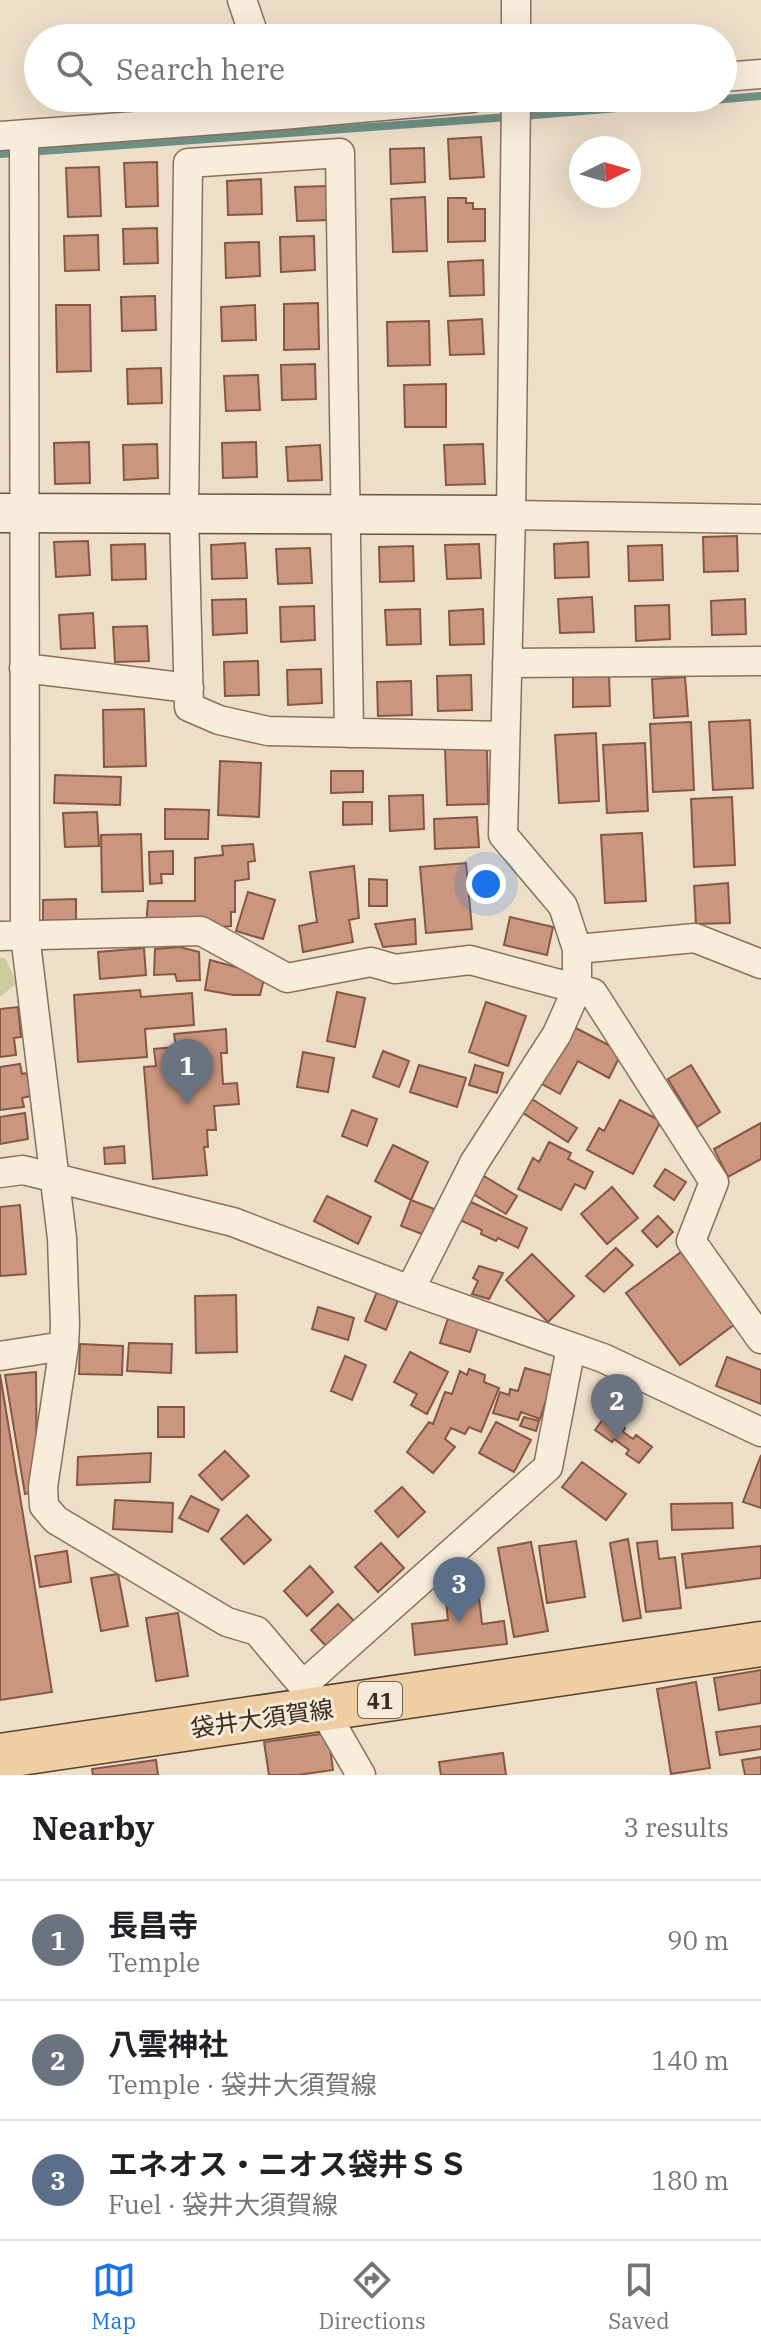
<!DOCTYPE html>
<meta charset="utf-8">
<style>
:root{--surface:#fff;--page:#f6f6f6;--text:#202124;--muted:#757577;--line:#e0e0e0;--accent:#1a73e8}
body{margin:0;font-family:"IBM Plex Serif","Noto Sans JP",serif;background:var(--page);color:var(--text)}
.compass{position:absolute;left:569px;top:136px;width:72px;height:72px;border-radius:50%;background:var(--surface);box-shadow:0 8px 32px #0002;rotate:85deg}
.you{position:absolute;left:486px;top:884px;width:28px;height:28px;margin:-20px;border:6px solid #fff;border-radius:50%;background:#1a73e8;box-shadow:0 0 0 12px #1a73e833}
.badge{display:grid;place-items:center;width:52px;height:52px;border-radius:50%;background:var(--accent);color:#fff;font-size:26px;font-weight:700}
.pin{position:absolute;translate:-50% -66px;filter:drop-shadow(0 2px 4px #0008)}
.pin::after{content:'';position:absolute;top:42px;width:28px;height:24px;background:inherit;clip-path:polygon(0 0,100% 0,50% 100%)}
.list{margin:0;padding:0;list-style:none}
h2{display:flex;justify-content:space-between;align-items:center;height:104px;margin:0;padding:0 32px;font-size:34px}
h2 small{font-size:26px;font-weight:400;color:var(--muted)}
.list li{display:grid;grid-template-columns:52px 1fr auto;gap:24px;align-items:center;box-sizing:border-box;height:120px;padding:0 32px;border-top:2px solid var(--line)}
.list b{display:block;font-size:30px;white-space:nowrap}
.list p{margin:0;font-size:26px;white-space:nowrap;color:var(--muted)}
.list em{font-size:26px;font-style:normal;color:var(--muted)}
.icon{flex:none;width:44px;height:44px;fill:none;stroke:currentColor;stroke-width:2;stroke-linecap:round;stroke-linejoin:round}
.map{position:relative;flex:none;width:761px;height:1775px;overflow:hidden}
.search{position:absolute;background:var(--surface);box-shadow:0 8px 32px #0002;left:24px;right:24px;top:24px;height:88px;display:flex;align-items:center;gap:20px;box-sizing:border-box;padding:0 28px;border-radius:44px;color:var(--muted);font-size:30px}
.sheet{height:464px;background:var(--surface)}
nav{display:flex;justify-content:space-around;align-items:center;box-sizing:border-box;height:112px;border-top:2px solid var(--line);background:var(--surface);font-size:22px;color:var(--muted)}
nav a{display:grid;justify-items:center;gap:4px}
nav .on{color:var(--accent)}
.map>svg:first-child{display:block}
.green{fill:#cbcb9c}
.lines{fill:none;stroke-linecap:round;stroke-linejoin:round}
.stream{stroke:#6f9084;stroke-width:8}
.building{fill:#ca967f;stroke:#875744;stroke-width:2}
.street-casing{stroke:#89705d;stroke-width:31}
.secondary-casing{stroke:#6b5140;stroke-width:41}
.primary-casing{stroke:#573f31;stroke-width:47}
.street{stroke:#f8ecdb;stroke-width:28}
.secondary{stroke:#f8ecdb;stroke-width:38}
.primary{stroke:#eecea2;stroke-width:44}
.labels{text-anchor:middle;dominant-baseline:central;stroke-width:6;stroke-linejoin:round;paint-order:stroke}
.shield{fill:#f5e9d7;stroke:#726357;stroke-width:2}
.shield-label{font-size:22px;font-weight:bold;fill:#3a2a20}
.street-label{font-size:24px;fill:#3a2a20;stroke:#f5e9d7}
</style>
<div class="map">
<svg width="761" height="1775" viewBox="0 0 761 1775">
<rect width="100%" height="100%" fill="#eddec8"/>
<path class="green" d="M0 958H5L17 983 0 997Z"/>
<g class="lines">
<path class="stream" d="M523 116 761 96
M0 154 509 117"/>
</g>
<path class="building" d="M481 137 484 177 450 179 448 139Z
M424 148 425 182 391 184 390 149Z
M157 162 158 206 126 207 124 163Z
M99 167 101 216 68 217 66 168Z
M261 179 262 214 228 215 227 181Z
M329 186 331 220 297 221 295 187Z
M425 197 427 251 393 252 391 199Z
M448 198H466V203H473V209H485V241L448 242Z
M157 228 158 263 124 264 123 229Z
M98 235 99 270 65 271 64 236Z
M314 236 315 270 281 272 280 237Z
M259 242 260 276 226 278 225 243Z
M483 260 484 295 450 296 448 262Z
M155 296 156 330 122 331 121 297Z
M318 303 319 349 284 350V304Z
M56 305H90L91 371 57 372Z
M255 305 256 340 222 341 221 307Z
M482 319 484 354 450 355 448 321Z
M429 321 430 365 388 366 387 322Z
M315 364 316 399 282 400 281 365Z
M161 368 162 403 128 404 127 369Z
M258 375 260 410 226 411 224 376Z
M446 384V427H405L404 385Z
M89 442 90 483 55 484 54 443Z
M256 442 257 477 223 478 222 443Z
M157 444 158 478 124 480 123 445Z
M483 444 485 484 446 485 444 445Z
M320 445 322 480 288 481 286 447Z
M737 536 738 571 704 572 703 537Z
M88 541 90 575 56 577 54 542Z
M588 542 589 577 555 578 554 544Z
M245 543 247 578 212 579 211 545Z
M145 544 146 579 112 580 111 545Z
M479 544 481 578 447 579 445 545Z
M662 545 663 580 629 581 628 546Z
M413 546 414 581 380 582 379 547Z
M310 548 312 583 278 584 276 549Z
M592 597 594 632 560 633 558 599Z
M246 599 247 633 213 635 212 600Z
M745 599 746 634 712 635 711 601Z
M669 605 670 639 636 641 635 606Z
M314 606 315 640 281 642 280 607Z
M420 609 421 644 387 645 385 610Z
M483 609 484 644 450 645 449 611Z
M93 613 95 648 61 649 59 615Z
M147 626 149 661 115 662 113 627Z
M258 661 259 695 225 696 224 662Z
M321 669 322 703 288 705 287 670Z
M609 673 610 706 573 707V674Z
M471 675 472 710 438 711 437 676Z
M685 677 688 716 654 718 652 679Z
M411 681 412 715 378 716 377 682Z
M144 709 146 766 104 767 103 710Z
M750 720 753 788 713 790 709 722Z
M691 722 694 790 653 792 650 724Z
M596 733 599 801 559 803 555 735Z
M645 743 648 811 607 813 603 745Z
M487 747 488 804 447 805 445 748Z
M220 761 261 763 259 817 218 815Z
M331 771H363V792L331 793Z
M55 775 121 777 120 805 54 803Z
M423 795 424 829 390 831 389 796Z
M732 797 735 865 694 867 691 799Z
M343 802H372V824L343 825Z
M165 809 209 810 208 839H165Z
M97 812 99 846 65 847 63 813Z
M477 817 479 847 435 849 434 819Z
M642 833 646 901 605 903 601 835Z
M141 834 143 891 102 892 101 835Z
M253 844 255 861 248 862 249 879 235 881V912H231V926L196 929 146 925 148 901H195V858L223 855 222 846Z
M173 851V874H161L162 883 150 884 149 852Z
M466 863 472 929 426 933 420 867Z
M354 866 359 918 349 920 353 942 303 952 299 926 317 922 310 872Z
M369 879 387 880V906H369Z
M728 883 730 923 696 924 694 886Z
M248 892 275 900 263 939 236 931Z
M76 899V922L43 923V900Z
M510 917 553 927 547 955 504 945Z
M415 919 416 944 383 947 375 924Z
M180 947 199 952 200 980 177 981 175 974 154 975 155 949Z
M144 948 146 975 100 979 98 952Z
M210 960 265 975 260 995H233L205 990Z
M140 990 141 997 192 993 194 1025 145 1029 147 1057 78 1062 74 995Z
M337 992 365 998 355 1047 327 1041Z
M486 1002 526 1016 508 1066 469 1052Z
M18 1007 21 1037 14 1038 16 1055 0 1057V1009Z
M572 1026 622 1052 609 1078 578 1061 560 1094 542 1084Z
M226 1029 227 1053H221L223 1084 237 1083 239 1104 214 1106 216 1130H207L208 1147H204L207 1175 153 1179 144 1067 156 1066 154 1049 176 1047 174 1034Z
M383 1051 409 1061 399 1087 373 1077Z
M303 1052 334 1058 328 1092 297 1087Z
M20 1064 22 1074 27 1073 31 1096 22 1098 24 1107 0 1110V1067Z
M419 1065 466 1078 457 1107 410 1092Z
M475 1065 503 1073 497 1093 469 1085Z
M691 1065 720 1112 697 1127 668 1079Z
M532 1099 577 1128 568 1142 523 1113Z
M620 1100 661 1121 633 1174 587 1150 599 1128 604 1131Z
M352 1110 377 1119 367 1146 342 1136Z
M25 1113 28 1139 0 1144V1117Z
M761 1123V1159L728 1177 714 1149Z
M549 1142 571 1153 568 1159 593 1172 585 1189 575 1184 561 1210 518 1189 533 1158 539 1162Z
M393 1145 428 1162 411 1200 375 1181Z
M124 1146 125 1163 105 1164 104 1148Z
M665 1169 686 1182 674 1200 654 1186Z
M484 1176 517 1196 506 1214 473 1194Z
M612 1187 638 1218 607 1244 581 1214Z
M327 1196 371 1217 358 1244 314 1221Z
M411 1200 437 1210 427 1236 401 1226Z
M469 1201 527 1228 518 1248 498 1238 496 1241 481 1234 482 1230 460 1220Z
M20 1205 26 1274 0 1276V1207Z
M658 1216 673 1232 657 1247 642 1231Z
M616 1248 633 1265 604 1292 586 1276Z
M681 1252 735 1324 680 1365 626 1293Z
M532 1254 574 1296 548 1322 506 1280Z
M479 1266 503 1273 489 1299 472 1294 478 1281 473 1278Z
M379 1287 400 1295 386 1330 365 1321Z
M236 1295 237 1352 196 1353 195 1296Z
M318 1307 354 1318 348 1340 312 1329Z
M449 1315 479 1324 470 1352 440 1343Z
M129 1343 172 1344 171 1373 127 1371Z
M80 1344 123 1346 122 1375 79 1374Z
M410 1352 448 1372 427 1414 411 1405 417 1394 394 1382Z
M345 1356 366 1365 352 1400 331 1391Z
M727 1357 761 1370V1404L716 1386Z
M525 1368 554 1376 540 1419 521 1412 518 1420 493 1413 500 1392 509 1395 510 1389 518 1391Z
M469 1369 485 1375 484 1382 499 1388 481 1432 469 1427 465 1434 451 1428 445 1439 455 1447 433 1473 407 1452 429 1422 433 1424 445 1392 452 1394 460 1371 467 1375Z
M36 1372 37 1491 25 1494 5 1375Z
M0 1374 52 1692 0 1700Z
M158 1407H184V1437H158Z
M606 1415 625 1428 623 1432 633 1439 636 1435 652 1447 639 1463 626 1454 629 1450 614 1439 612 1442 595 1430Z
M524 1417 539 1421 536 1431 520 1426Z
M496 1422 531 1440 514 1472 479 1453Z
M225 1451 249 1476 222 1500 199 1475Z
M151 1453 150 1482 77 1485 78 1457Z
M761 1455V1508L743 1502Z
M582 1462 626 1494 606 1520 562 1487Z
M402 1487 425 1512 398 1537 375 1511Z
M191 1496 219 1510 208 1532 179 1518Z
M115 1500 173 1503 172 1532 113 1529Z
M732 1503 733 1528 672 1530 671 1504Z
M247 1515 271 1540 244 1564 221 1539Z
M628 1539 641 1618 623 1621 610 1543Z
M576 1541 585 1597 547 1603 539 1546Z
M657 1541 659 1559 675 1557 681 1608 646 1612 637 1543Z
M531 1542 548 1631 514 1637 498 1548Z
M381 1543 404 1568 378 1592 355 1567Z
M761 1546V1578L686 1588 682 1554Z
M67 1551 71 1582 40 1587 35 1556Z
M310 1566 333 1592 307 1616 284 1591Z
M118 1574 128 1626 101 1631 91 1578Z
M477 1579 482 1624 504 1621 507 1644 415 1655 412 1624 448 1620 444 1582Z
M338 1604 354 1621 327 1647 311 1630Z
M178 1613 188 1676 156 1681 146 1618Z
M761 1670V1703L719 1710 714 1678Z
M696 1682 710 1768 671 1774 657 1689Z
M761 1726V1749L720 1755 716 1732Z
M328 1733 333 1770 298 1775H269L264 1742Z
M503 1753 506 1775H441L439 1762Z
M761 1757V1775H745L742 1760Z
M156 1760 158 1775H93L92 1769Z"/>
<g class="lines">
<defs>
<path id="street" d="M242 0 255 38
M516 38V0
M723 77 761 74
M24 135 25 935 62 1238 65 1324 64 1346 43 1487 44 1506 56 1520 227 1622 257 1631 323 1709 361 1775
M0 136 282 115 472 98
M511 515 761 519
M507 663 761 661
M24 668 189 688
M349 733 340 153 188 163 184 514 189 707 219 720 268 731 505 736
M0 936 201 931 287 978 371 962 395 969 470 960 593 993 714 1182 691 1241 761 1339
M577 949 695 938 761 964
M0 1173 23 1170 233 1222 410 1290 603 1358 761 1432
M410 1290 474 1163 557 1034 577 989V949L563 906 503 835 511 515 516 98
M0 1356 64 1346
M303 1685 548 1467 571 1347"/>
<path id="secondary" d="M0 513 511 515"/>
<path id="primary" d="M0 1756 761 1644"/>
</defs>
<use href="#street" class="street-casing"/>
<use href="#secondary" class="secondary-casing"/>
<use href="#primary" class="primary-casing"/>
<use href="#street" class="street"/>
<use href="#secondary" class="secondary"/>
<use href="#primary" class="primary"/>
</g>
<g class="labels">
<rect class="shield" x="358" y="1682" width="44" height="36" rx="6"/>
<g class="shield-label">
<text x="380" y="1700">41</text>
</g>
<g class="street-label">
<text transform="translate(262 1718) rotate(-8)">袋井大須賀線</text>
</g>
</g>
</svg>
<svg class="compass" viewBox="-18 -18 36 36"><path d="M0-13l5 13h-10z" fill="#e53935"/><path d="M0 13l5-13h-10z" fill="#757577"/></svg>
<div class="you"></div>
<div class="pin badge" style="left:187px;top:1105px;background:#6b7280">1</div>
<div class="pin badge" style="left:617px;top:1440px;background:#6b7280">2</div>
<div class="pin badge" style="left:459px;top:1623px;background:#5c6f8a">3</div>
<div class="search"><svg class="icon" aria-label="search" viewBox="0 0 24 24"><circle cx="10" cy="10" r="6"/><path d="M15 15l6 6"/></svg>Search here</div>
</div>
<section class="sheet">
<h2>Nearby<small>3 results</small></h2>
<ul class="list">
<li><span class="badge" style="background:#6b7280">1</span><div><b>長昌寺</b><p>Temple</p></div><em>90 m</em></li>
<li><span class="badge" style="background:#6b7280">2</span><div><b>八雲神社</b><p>Temple · 袋井大須賀線</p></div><em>140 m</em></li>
<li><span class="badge" style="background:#5c6f8a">3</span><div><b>エネオス・ニオス袋井ＳＳ</b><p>Fuel · 袋井大須賀線</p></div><em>180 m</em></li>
</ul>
</section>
<nav>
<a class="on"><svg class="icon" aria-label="map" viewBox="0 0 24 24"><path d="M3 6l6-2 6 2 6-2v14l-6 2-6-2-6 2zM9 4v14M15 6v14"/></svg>Map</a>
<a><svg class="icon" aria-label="directions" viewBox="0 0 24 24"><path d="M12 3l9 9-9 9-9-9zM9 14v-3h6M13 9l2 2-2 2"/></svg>Directions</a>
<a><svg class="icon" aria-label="saved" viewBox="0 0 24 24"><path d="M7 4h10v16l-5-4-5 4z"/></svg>Saved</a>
</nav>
